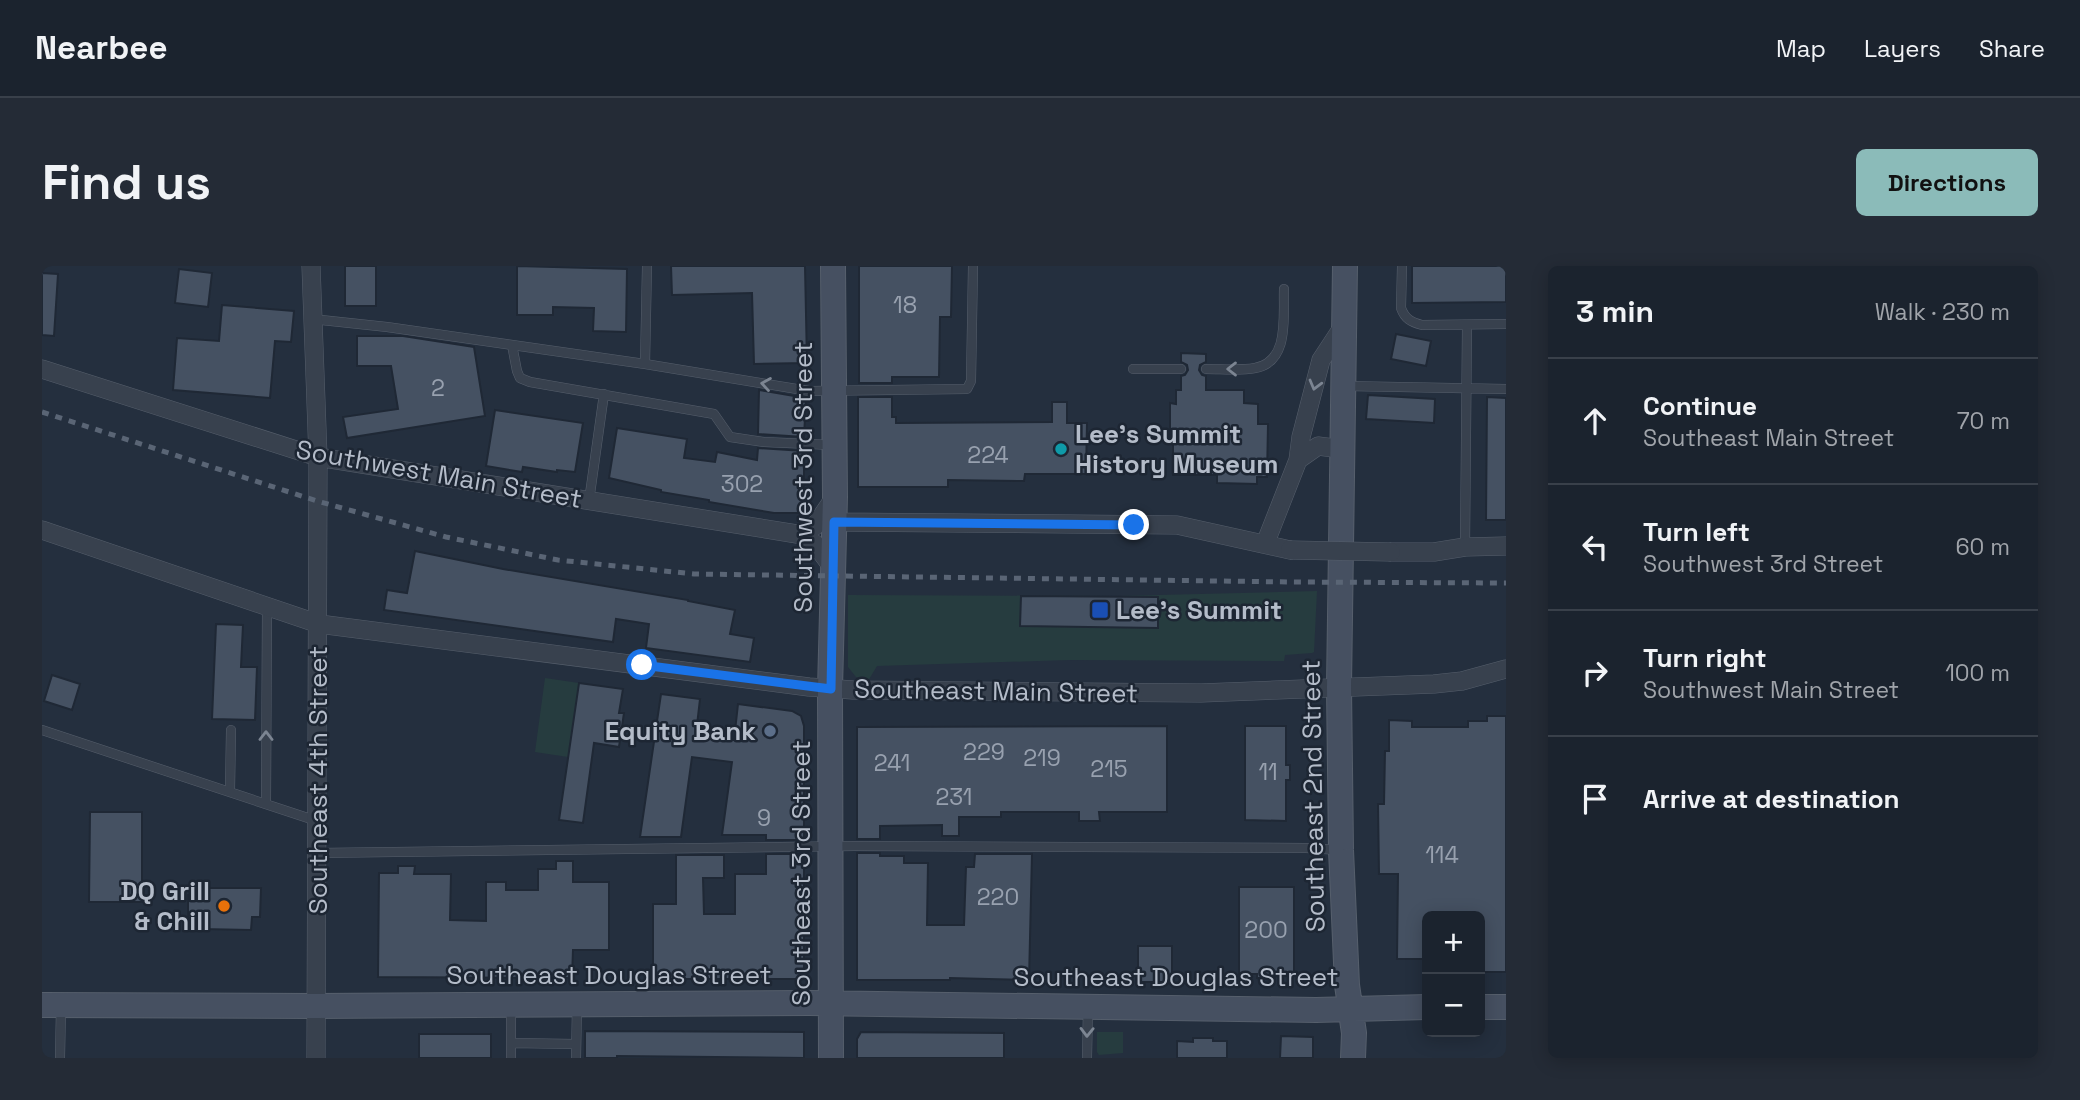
<!DOCTYPE html>
<meta charset="utf-8">
<style>
:root{--surface:#1b232e;--page:#242b36;--text:#f1f3f6;--muted:#a0a4aa;--line:#39404a;--accent:#8bbbb9}
body{margin:0;font-family:"Space Grotesk",sans-serif;background:var(--page);color:var(--text)}
.controls{position:absolute;right:21px;bottom:21px;display:grid;overflow:hidden;border-radius:10px;box-shadow:0 4px 18px #0003}
.controls button{width:63px;height:63px;display:grid;place-items:center;padding:0;border:0;border-bottom:2px solid var(--line);background:var(--surface);color:var(--text);font:35px sans-serif}
.stop{position:absolute;width:21px;height:21px;margin:-16px;border:5px solid #1a73e8;border-radius:50%;background:#fff}
.stop.end{background:#1a73e8;border-color:#fff;box-shadow:0 2px 7px #0008}
.list{margin:0;padding:0;list-style:none}
h2{display:flex;justify-content:space-between;align-items:center;height:91px;margin:0;padding:0 28px;font-size:30px}
h2 small{font-size:23px;font-weight:400;color:var(--muted)}
.list li{display:grid;grid-template-columns:46px 1fr auto;gap:21px;align-items:center;box-sizing:border-box;height:126px;padding:0 28px;border-top:2px solid var(--line)}
.list b{display:block;font-size:26px;white-space:nowrap}
.list p{margin:0;font-size:23px;white-space:nowrap;color:var(--muted)}
.list em{font-size:23px;font-style:normal;color:var(--muted)}
.icon{flex:none;width:38px;height:38px;fill:none;stroke:currentColor;stroke-width:2;stroke-linecap:round;stroke-linejoin:round}
.map{position:relative;flex:none;width:1464px;height:792px;overflow:hidden;border-radius:10px}
header{display:flex;align-items:center;gap:42px;box-sizing:border-box;height:98px;padding:0 35px;background:var(--surface);border-bottom:2px solid var(--line)}
header strong{font-size:33px}
nav{display:flex;gap:38px;margin-inline-start:auto;font-size:24px}
.intro{display:flex;align-items:center;justify-content:space-between;box-sizing:border-box;height:168px;padding:0 42px}
h1{margin:0;font-size:49px}
.button{padding:18px 32px;border-radius:10px;background:var(--accent);color:#111;font-size:24px;font-weight:700}
main{display:flex;gap:42px;padding:0 42px}
aside{flex:1;background:var(--surface);border-radius:10px;box-shadow:0 4px 18px #0003}
.map>svg:first-child{display:block}
.green{fill:#263c3f}
.building{fill:#455162;stroke:#1f2835;stroke-width:2}
.lines{fill:none;stroke-linecap:round;stroke-linejoin:round}
.lane-casing{stroke:#565f6c;stroke-width:10}
.street-casing{stroke:#565f6c;stroke-width:19}
.secondary-casing{stroke:#565f6c;stroke-width:26}
.lane{stroke:#38414e;stroke-width:9}
.street{stroke:#38414e;stroke-width:18}
.secondary{stroke:#465061;stroke-width:24}
.rail{stroke:#5a6575;stroke-width:5;stroke-dasharray:7 7;stroke-linecap:butt}
.street-bridge-casing{stroke:#565f6c;stroke-width:19;stroke-linecap:butt}
.street-bridge{stroke:#38414e;stroke-width:18}
.oneway{stroke:#7c8592}
.route{stroke:#1a73e8;stroke-width:9}
.culture-dot{fill:#0f9aa8;stroke:#1d2633;stroke-width:2.5}
.transit-dot{fill:#1a4fb4;stroke:#1d2633;stroke-width:2.5}
.service-dot{fill:#5c6f8a;stroke:#1d2633;stroke-width:2.5}
.food-dot{fill:#e8710a;stroke:#1d2633;stroke-width:2.5}
.labels{text-anchor:middle;dominant-baseline:central;stroke-width:5;stroke-linejoin:round;paint-order:stroke}
.number-label{font-size:23px;fill:#98a1af}
.poi-label{font-size:26px;font-weight:bold;fill:#b4bcc9;stroke:#1d2633;text-anchor:start}
.street-label{font-size:26px;fill:#b4bcc9;stroke:#1d2633}
</style>
<header>
<strong>Nearbee</strong>
<nav><a>Map</a><a>Layers</a><a>Share</a></nav>
</header>
<div class="intro"><h1>Find us</h1><a class="button">Directions</a></div>
<main>
<div class="map">
<svg width="1464" height="792" viewBox="0 0 1464 792">
<rect width="100%" height="100%" fill="#242f3e"/>
<path class="green" d="M1275 325 1272 386 1270 387 1243 389 1242 395 1027 394 835 400 826 415 814 411 806 401V329L1075 330Z
M503 412 537 417 526 491 493 486Z
M1055 766H1081V787L1057 789 1055 786Z"/>
<path class="building" d="M303 0H334V40H303Z
M475 0 585 3 584 66 551 65 552 42 511 41V49H475Z
M629 0H763L765 97 712 98 710 27 630 29Z
M817 0H910L909 51H898L897 111H850V117H817Z
M1370 0H1464V36L1370 37Z
M137 3 170 7 166 41 133 37Z
M0 7 16 8 12 70 0 69Z
M180 39 252 45 249 76 233 75 228 132 131 124 135 72 177 75Z
M1354 68 1389 75 1384 100 1349 93Z
M315 70H361L432 81 443 150 305 172 301 151 356 143 349 100H315Z
M1139 87 1164 88V96L1158 99 1157 104 1160 109 1164 110V124H1202V137L1216 138V158H1226L1225 211H1215V218L1175 217V209H1131V171H1128V137L1134 138V124H1139V110L1143 109 1146 104 1145 99 1139 96Z
M717 124 764 132 762 171 716 168Z
M1326 129 1393 133 1392 157 1324 153Z
M816 131H850V151H854V157L1010 156V136H1025V157H1045L1044 208H983L982 215 906 214V221H816Z
M1445 131 1464 132V254H1444Z
M453 144 541 157 533 206 515 204V206L481 201 480 206 444 200Z
M575 162 645 173 642 192 673 196 675 186 715 194 716 182 762 185V247H732L667 236V234L619 226V224L567 212Z
M373 285 461 303 646 334V335L693 344 688 368 712 372 708 396 604 382 607 358 574 353 571 376 342 344 345 324 365 327Z
M979 330 1116 331V362L978 360Z
M174 358 201 359 199 401H215L213 454 170 453Z
M10 409 38 418 30 444 2 435Z
M537 417 581 423 577 447H582L577 481 552 477 541 557 517 554Z
M619 428 658 433 654 468 692 474 696 438 750 445 759 450 762 460V574H724V569H680L690 496 650 491 639 571H598Z
M1445 450H1464V706H1438V650H1385V693H1355L1356 608H1337L1336 538H1342L1343 485H1347V454L1370 455V461H1426V455H1445Z
M1125 460V546H1057L1058 555H1037V546H959V551H917V570H900V559L838 560V573H815V461Z
M1203 460H1244V499H1248V514H1244V555L1203 554Z
M48 546H100V636H47Z
M815 587H838V590H862V597H886L885 659H922L924 601H932L933 588H990L987 714 908 712V714H815Z
M724 588H762V713H611V638H634V589H682V612H661L662 648H693V608H724Z
M514 595H531V616H567V684H531L530 712 336 711 337 607H356V600H373L372 608H409L408 654 444 655V616H464V624H496V603H514Z
M1197 621H1252V708H1233V712H1215V708H1197Z
M157 622H219L218 651H210L209 664 158 663 157 657 146 658V629H157Z
M1096 680H1130V716H1096Z
M543 765 762 766V792L575 790V792H543Z
M819 766 962 767V792H815V773Z
M377 768H449V792H377Z
M1239 770 1271 771V792H1238Z
M1151 772H1171V775H1185V792H1135V775L1151 776Z"/>
<g class="lines">
<defs>
<path id="lane" d="M1360 0 1359 42C1363 53 1369 56 1380 59L1464 58
M270 53 345 61 603 98 767 125 925 123 929 115 931 0
M470 79 475 105 478 112 488 116 672 148 688 171 722 176 790 179
M603 98 605 0
M1091 103H1139
M1164 103C1180 103 1198 105 1213 102 1248 96 1241 50 1242 23
M1303 120 1464 123
M547 235 562 128
M1423 281 1425 59
M0 464 275 555
M188 525 189 464
M224 538 225 340
M275 587 813 580 1264 582 1298 584
M469 777 534 778
M18 792 19 741
M469 792V740
M534 792 535 740
M1045 792 1046 742"/>
<path id="street" d="M269 0 276 191 274 792
M0 103 276 191 761 269 773 278 791 302
M1256 194 1276 180 1300 183
M792 256 1135 259 1248 284
M0 264 277 358 767 421 811 424 1159 427 1392 418 1420 415 1464 403
M761 269 773 260 792 232
M1223 278 1256 194 1259 171 1279 94 1302 59
M1349 286H1392L1423 281 1464 280"/>
<path id="secondary" d="M1303 0 1297 421 1299 584 1305 719 1312 767 1311 792
M0 739 274 740 767 737 1274 744 1385 741
M1438 741H1464
M789 792 788 423 793 231 791 0"/>
</defs>
<use href="#lane" class="lane-casing"/>
<use href="#street" class="street-casing"/>
<use href="#secondary" class="secondary-casing"/>
<use href="#lane" class="lane"/>
<use href="#street" class="street"/>
<use href="#secondary" class="secondary"/>
<path class="rail" d="M0 146 275 235 404 271 516 294 652 308 1250 316 1464 317"/>
<defs>
<path id="street-bridge" d="M1248 284 1349 286"/>
</defs>
<use href="#street-bridge" class="street-bridge-casing"/>
<use href="#street-bridge" class="street-bridge"/>
</g>
<defs><path id="oneway-chevron" d="M-2-3.5L2.5 0L-2 3.5" fill="none" stroke-width="1.6" stroke-linecap="round" stroke-linejoin="round" transform="scale(1.75)"/></defs>
<g class="oneway">
<use href="#oneway-chevron" transform="translate(1190 103) rotate(180)"/>
<use href="#oneway-chevron" transform="translate(724 118) rotate(-171)"/>
<use href="#oneway-chevron" transform="translate(1273 119) rotate(105)"/>
<use href="#oneway-chevron" transform="translate(224 470) rotate(-90)"/>
<use href="#oneway-chevron" transform="translate(1045 766) rotate(91)"/>
</g>
<g class="lines">
<path class="route" d="M600 399 789 423 792 256 1092 259"/>
</g>
<circle class="culture-dot" cx="1019" cy="183" r="7"/>
<rect class="transit-dot" x="1049" y="335" width="18" height="18" rx="3.5"/>
<circle class="service-dot" cx="728" cy="465" r="7"/>
<circle class="food-dot" cx="182" cy="640" r="7"/>
<g class="labels">
<g class="number-label">
<text x="863" y="39">18</text>
<text x="396" y="122">2</text>
<text x="946" y="189">224</text>
<text x="700" y="218">302</text>
<text x="942" y="486">229</text>
<text x="1000" y="492">219</text>
<text x="850" y="497">241</text>
<text x="1067" y="503">215</text>
<text x="1226" y="506">11</text>
<text x="912" y="531">231</text>
<text x="722" y="552">9</text>
<text x="1400" y="589">114</text>
<text x="956" y="631">220</text>
<text x="1224" y="664">200</text>
</g>
<g class="poi-label">
<text x="1033" y="168">Lee's Summit<tspan x="1033" dy="30">History Museum</tspan></text>
<text x="1074" y="344">Lee's Summit</text>
<text x="714" y="465" text-anchor="end">Equity Bank</text>
<text x="168" y="625" text-anchor="end">DQ Grill<tspan x="168" dy="30">&amp; Chill</tspan></text>
</g>
<g class="street-label">
<text transform="translate(397 208) rotate(10)">Southwest Main Street</text>
<text transform="translate(761 211) rotate(-90)">Southwest 3rd Street</text>
<text transform="translate(954 425) rotate(1)">Southeast Main Street</text>
<text transform="translate(276 514) rotate(-90)">Southeast 4th Street</text>
<text transform="translate(1271 530) rotate(-91)">Southeast 2nd Street</text>
<text transform="translate(759 607) rotate(-90)">Southeast 3rd Street</text>
<text x="567" y="709">Southeast Douglas Street</text>
<text x="1134" y="711">Southeast Douglas Street</text>
</g>
</g>
</svg>
<div class="controls">
<button>+</button>
<button>−</button>
</div>
<div class="stop" style="left:600px;top:399px"></div>
<div class="stop end" style="left:1092px;top:259px"></div>
</div>
<aside>
<h2>3 min<small>Walk · 230 m</small></h2>
<ul class="list">
<li><svg class="icon" aria-label="ahead" viewBox="0 0 24 24"><path d="M12 20V5M6 11l6-6 6 6"/></svg><div><b>Continue</b><p>Southeast Main Street</p></div><em>70 m</em></li>
<li><svg class="icon" aria-label="left" viewBox="0 0 24 24"><path d="M17 20v-9H6M10 6l-5 5 5 5"/></svg><div><b>Turn left</b><p>Southwest 3rd Street</p></div><em>60 m</em></li>
<li><svg class="icon" aria-label="right" viewBox="0 0 24 24"><path d="M7 20v-9h11M14 6l5 5-5 5"/></svg><div><b>Turn right</b><p>Southwest Main Street</p></div><em>100 m</em></li>
<li><svg class="icon" aria-label="arrive" viewBox="0 0 24 24"><path d="M6 21V4h12l-3 4 3 4H6"/></svg><div><b>Arrive at destination</b></div></li>
</ul>
</aside>
</main>
